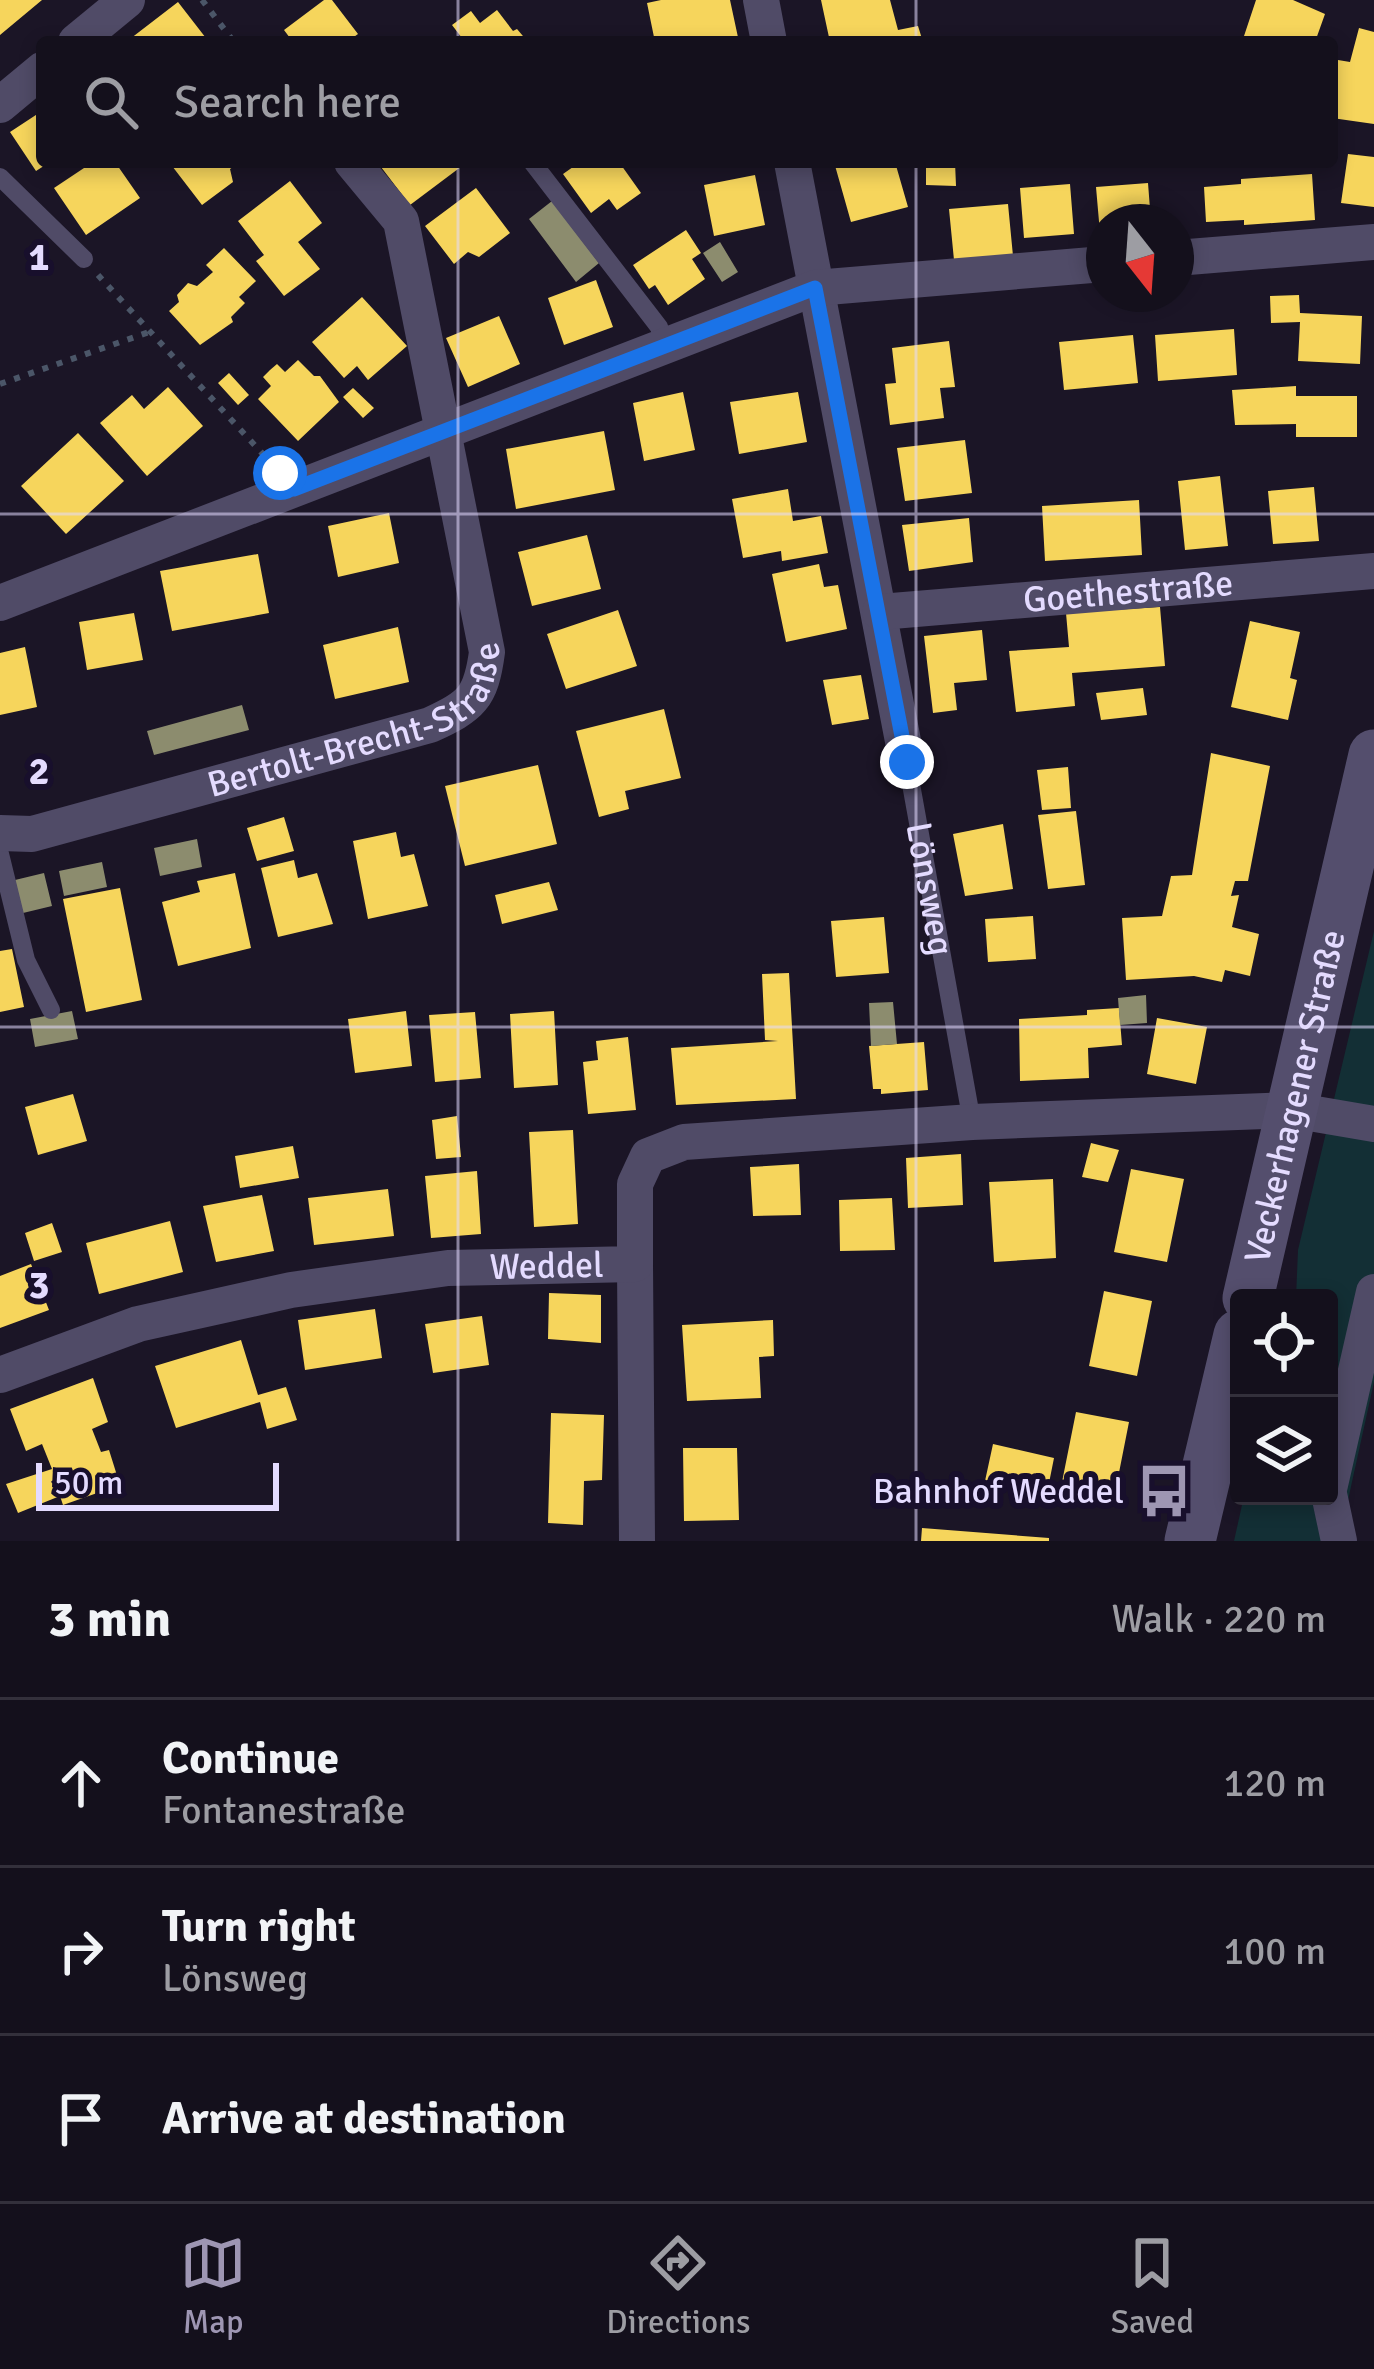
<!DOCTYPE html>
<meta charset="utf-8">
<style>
:root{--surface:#14101c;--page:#1d1925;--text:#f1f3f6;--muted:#9d9da3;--line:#33303b;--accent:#9e96b3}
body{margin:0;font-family:Signika,sans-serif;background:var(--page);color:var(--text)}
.controls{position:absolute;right:36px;bottom:36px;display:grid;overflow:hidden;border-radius:12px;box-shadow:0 6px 18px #0003}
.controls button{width:108px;height:108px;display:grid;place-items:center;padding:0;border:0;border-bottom:3px solid var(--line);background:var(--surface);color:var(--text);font:60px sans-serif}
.compass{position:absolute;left:1086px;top:204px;width:108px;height:108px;border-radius:50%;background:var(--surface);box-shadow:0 6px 18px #0003;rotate:163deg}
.scale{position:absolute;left:36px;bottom:30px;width:243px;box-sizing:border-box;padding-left:12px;border:6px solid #e4dbff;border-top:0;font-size:33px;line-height:42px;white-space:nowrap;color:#e4dbff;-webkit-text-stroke:9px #180f2c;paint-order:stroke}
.stop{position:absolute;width:36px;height:36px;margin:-27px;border:9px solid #1a73e8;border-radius:50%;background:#fff}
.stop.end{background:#1a73e8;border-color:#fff;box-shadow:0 3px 12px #0008}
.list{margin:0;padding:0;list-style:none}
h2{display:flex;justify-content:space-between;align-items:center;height:156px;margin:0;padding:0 48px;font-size:51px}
h2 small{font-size:39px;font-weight:400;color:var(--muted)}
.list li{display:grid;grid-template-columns:78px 1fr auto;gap:36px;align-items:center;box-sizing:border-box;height:168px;padding:0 48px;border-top:3px solid var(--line)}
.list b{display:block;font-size:45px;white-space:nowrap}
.list p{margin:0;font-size:39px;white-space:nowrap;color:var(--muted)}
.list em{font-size:39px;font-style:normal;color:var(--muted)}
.icon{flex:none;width:66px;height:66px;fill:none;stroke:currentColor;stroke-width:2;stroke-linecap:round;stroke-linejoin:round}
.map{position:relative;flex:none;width:1374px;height:1541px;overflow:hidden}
.search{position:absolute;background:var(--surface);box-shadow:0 6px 18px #0003;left:36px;right:36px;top:36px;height:132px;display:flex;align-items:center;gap:30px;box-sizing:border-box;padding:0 42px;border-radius:12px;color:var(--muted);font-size:45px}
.sheet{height:660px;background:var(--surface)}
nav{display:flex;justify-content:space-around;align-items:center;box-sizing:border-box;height:168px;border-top:3px solid var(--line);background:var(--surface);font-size:33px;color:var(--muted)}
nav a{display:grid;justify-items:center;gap:6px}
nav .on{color:var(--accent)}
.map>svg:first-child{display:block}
.green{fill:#132f35}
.homes{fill:#f6d55c}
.industry{fill:#8c8c6e}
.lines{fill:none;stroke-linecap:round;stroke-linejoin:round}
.path{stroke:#4b5668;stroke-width:6;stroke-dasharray:6 9;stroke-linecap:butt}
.lane{stroke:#504b67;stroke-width:18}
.street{stroke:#504b67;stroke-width:36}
.secondary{stroke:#544e6d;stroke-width:51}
.route{stroke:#1a73e8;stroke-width:15}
.grid{fill:none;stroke:#e4dbff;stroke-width:3;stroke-opacity:0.55}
.labels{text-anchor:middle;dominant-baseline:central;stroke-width:12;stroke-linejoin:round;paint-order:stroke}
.street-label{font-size:36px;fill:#e4dbff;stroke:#180f2c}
.poi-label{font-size:36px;fill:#e4dbff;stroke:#180f2c;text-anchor:end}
.grid-label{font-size:39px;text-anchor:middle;font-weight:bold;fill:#e4dbff;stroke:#180f2c;stroke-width:12;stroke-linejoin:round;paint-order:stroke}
</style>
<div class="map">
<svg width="1374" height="1541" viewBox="0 0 1374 1541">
<rect width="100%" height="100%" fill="#1b1526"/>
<path class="green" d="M1374 931V1382L1339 1541H1234L1244 1496H1329V1298H1296L1298 1250Z"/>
<path class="homes" d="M0 0H42L0 35Z
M324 0H332L358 34 347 42H293L284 30Z
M661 0H730L739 42H655L647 3Z
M821 0H890L898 30 918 26 923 42H830Z
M1256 0H1293L1325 14 1315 42H1242Z
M178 2 209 42H126Z
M497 10 513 31 517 29 528 42H465L452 25 471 11 480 23Z
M1359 28 1374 32V124L1332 118V59L1350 62Z
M42 111V162H50L36 171 10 132Z
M1348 154 1374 157V207L1341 203Z
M93 162H115L140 198 86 235 54 188Z
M169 162H240L230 169 233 182 202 205Z
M388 162H460L462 166 410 205 381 167Z
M580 162H619L641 193 617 210 609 199 591 213 563 174Z
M834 162H895L908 207 851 222Z
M926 162H955L956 186 926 185Z
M1312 174 1315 220 1244 225V220L1206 222 1204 187 1241 184V179Z
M755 175 765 225 714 236 704 185Z
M290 181 322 223 298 242 320 269 284 296 256 261 264 255 238 221Z
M1148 183 1151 222H1104V232L1100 233 1096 187Z
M1070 184 1074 234 1024 238 1020 188Z
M476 188 510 233 479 257 468 252 454 264 425 226Z
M1008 204 1013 256 954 260 949 209Z
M686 230 701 253 692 259 705 279 668 305 655 285 649 289 633 265Z
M224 248 256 281 239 297 245 303 231 317 233 322 200 345 169 311 179 302 177 295 188 283 197 286 213 272 206 265Z
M596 280 613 327 564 345 548 298Z
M1299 295 1300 313 1362 316 1360 364 1298 361 1300 322 1271 323 1270 296Z
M362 297 407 346 368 380 357 366 344 378 312 342Z
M499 316 520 364 468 387 446 338Z
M1234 329 1237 375 1158 381 1155 335Z
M1133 335 1138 383 1064 390 1059 342Z
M949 341 955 387 940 388 944 418 890 425 885 384 896 383 892 348Z
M298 360 314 376H320L339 402 298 441 258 399 271 386 263 377 270 370 277 364 285 372Z
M229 373 249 395 238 405 218 383Z
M1296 386V396H1357V437H1296V424L1235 425 1232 390Z
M168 387 203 426 147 476 100 423 132 395 144 409Z
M353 388 374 408 363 418 343 397Z
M683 392 695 450 644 461 633 403Z
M798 392 807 442 739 454 730 402Z
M604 431 615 490 516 509 506 449Z
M78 433 124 481 66 534 21 486Z
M965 440 972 493 905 501 897 448Z
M1220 476 1228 546 1185 550 1178 481Z
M1314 487 1319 541 1273 544 1268 491Z
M788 489 793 521 821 516 828 553 782 561 781 551 743 558 732 499Z
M1139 500 1142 555 1045 561 1042 506Z
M389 513 399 563 338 577 328 526Z
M969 518 973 562 909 571 902 525Z
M587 535 601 589 532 606 518 552Z
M258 554 269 613 172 631 160 571Z
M819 564 824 587 838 585 847 629 786 642 772 574Z
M1160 607 1165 666 1072 673 1075 706 1016 712 1009 651 1069 647 1066 613Z
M618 610 637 666 566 689 547 634Z
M134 613 143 660 87 670 79 622Z
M1250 621 1300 632 1290 678 1297 680 1288 720 1231 707Z
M398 627 409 682 335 699 323 645Z
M982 630 987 680 954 683 957 710 933 713 924 636Z
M25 647 37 707 0 715V653Z
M861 675 869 719 832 725 823 680Z
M1143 688 1147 715 1101 720 1096 693Z
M664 709 681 778 625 791 629 809 599 817 576 731Z
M1211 753 1270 766 1248 881H1235L1231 896 1239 895 1232 927 1259 934 1250 976 1225 970 1222 982 1194 976 1126 980 1122 918 1162 916 1171 876 1192 875Z
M538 765 557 844 465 866 445 786Z
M1068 767 1071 808 1042 810 1037 770Z
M1076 811 1085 885 1048 889 1038 815Z
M284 817 294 851 257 861 247 828Z
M1003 824 1013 889 965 896 953 834Z
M396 832 401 857 414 854 428 906 368 919 353 841Z
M294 860 298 878 317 873 333 924 278 937 261 868Z
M235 873 251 948 178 966 162 902 200 892 197 881Z
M549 882 558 910 502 924 495 895Z
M120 888 142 1000 86 1012 63 899Z
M1033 916 1036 959 988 962 985 919Z
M884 917 889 973 836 977 831 921Z
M12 949 24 1007 0 1012V951Z
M789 973 796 1099 676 1105 671 1048 778 1041 765 1040 762 974Z
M1119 1008 1122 1045 1088 1048 1089 1078 1020 1081 1019 1019 1087 1015V1010Z
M406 1011 412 1066 355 1073 348 1019Z
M554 1011 558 1085 514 1088 510 1014Z
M475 1012 481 1078 435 1082 429 1015Z
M1157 1018 1207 1027 1196 1084 1147 1074Z
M628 1037 636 1110 588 1114 583 1062 598 1060 596 1041Z
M924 1042 928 1090 881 1094V1089H873L869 1046Z
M73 1094 87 1141 38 1155 25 1107Z
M457 1116 461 1157 436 1159 432 1120Z
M573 1130 578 1224 534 1227 529 1132Z
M1091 1143 1119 1150 1108 1182 1082 1177Z
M293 1146 299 1178 240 1188 235 1156Z
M961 1154 963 1205 908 1208 906 1158Z
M799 1164 801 1215 753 1216 750 1167Z
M1131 1169 1184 1179 1167 1262 1114 1252Z
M477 1171 481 1234 431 1238 425 1176Z
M1053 1179 1056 1258 994 1262 989 1182Z
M388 1189 394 1236 314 1245 308 1198Z
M262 1195 274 1251 216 1262 203 1206Z
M892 1198 895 1250 840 1251 839 1200Z
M170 1221 183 1272 99 1294 86 1243Z
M52 1223 62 1252 34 1261 25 1233Z
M31 1264 49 1310 0 1328V1276Z
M1104 1291 1152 1301 1137 1376 1089 1366Z
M549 1293 601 1295V1343L548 1339Z
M375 1309 382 1358 305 1370 298 1320Z
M482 1316 489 1365 433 1373 425 1324Z
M773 1320 774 1356 759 1357 761 1398 687 1401 682 1325Z
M241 1340 258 1395 286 1387 297 1420 267 1429 260 1402 176 1428 155 1366Z
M93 1378 108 1422 92 1429 101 1452 109 1450 120 1485 63 1505 60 1496 18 1513 6 1484 52 1469 42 1444 26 1451 10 1409Z
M1076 1412 1129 1422 1113 1503 1060 1492Z
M551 1413 604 1415 602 1480 584 1481 583 1525 548 1523Z
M993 1444 1054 1458 1047 1493 985 1481Z
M683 1448H737L739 1520 684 1521Z
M922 1528 1049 1538V1541H921Z"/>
<path class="industry" d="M552 201 599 263 576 282 529 219Z
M720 242 738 272 722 282 703 253Z
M242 705 249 730 154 755 147 731Z
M197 839 202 867 160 876 154 848Z
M102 862 107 887 64 896 59 871Z
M44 873 52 906 23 913 15 880Z
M1146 995 1147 1023 1120 1025 1118 998Z
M893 1002 897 1044 871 1046 869 1003Z
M72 1011 78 1039 35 1047 30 1019Z"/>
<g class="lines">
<path class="path" d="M202 0 234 42
M98 275 272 464
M0 384 152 331"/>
<g class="lane">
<path d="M532 162 659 327 665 346"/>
<path d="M0 177 84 259"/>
<path id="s1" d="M907 762 972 1122"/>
<path d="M0 854 26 960 51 1010"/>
</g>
<g class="street">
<path d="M761 0 769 42"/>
<path d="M76 42 127 0"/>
<path d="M0 105 42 70"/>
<path d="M792 162 907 762"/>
<path d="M1176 258 1374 242"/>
<path d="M0 603 815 288 1104 264"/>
<path id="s2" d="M880 612 1374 571"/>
<path id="s3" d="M0 833 32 834 430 725C471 706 481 698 487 652L401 221 352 162"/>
<path d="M635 1264 637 1541"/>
<path id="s4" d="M0 1375 138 1324 291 1290 448 1268 635 1264V1184L648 1156 684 1142 972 1122 1292 1110 1374 1124"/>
<path d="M1329 1489 1374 1292"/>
<path d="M1329 1494 1339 1541"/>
</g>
<g class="secondary">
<path id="s5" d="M1248 1298 1374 755"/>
<path d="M1190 1541 1239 1335"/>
</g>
</g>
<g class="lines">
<path class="route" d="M280 473 294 489 815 288 907 762"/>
</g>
<path class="grid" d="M458 0V42M916 0V42M458 162V1541M916 162V1541M0 514H1374M0 1027H1374"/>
<defs>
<symbol id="bus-bare" viewBox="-9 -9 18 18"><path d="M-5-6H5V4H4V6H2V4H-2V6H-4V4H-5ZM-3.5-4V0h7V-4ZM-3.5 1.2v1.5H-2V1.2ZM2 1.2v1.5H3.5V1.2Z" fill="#9e96b3" stroke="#180f2c" stroke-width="2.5" paint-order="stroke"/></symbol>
</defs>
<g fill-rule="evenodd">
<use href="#bus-bare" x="1126" y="1453" width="76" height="76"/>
</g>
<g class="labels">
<g class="street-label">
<text stroke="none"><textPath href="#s2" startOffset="249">Goethestraße</textPath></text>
<text stroke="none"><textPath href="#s3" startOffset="384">Bertolt-Brecht-Straße</textPath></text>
<text stroke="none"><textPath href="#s1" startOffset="129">Lönsweg</textPath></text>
<text stroke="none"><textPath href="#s5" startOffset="207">Veckerhagener Straße</textPath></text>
<text stroke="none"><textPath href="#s4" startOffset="561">Weddel</textPath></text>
</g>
<g class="poi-label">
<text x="1124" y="1491">Bahnhof Weddel</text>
</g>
</g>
<g class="grid-label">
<text x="39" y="270">1</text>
<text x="39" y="784">2</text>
<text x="39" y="1298">3</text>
</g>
</svg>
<div class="controls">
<button><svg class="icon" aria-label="locate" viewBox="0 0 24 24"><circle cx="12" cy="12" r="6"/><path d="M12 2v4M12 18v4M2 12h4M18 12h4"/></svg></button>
<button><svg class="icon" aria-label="layers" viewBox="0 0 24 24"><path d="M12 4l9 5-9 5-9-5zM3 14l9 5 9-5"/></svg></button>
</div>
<svg class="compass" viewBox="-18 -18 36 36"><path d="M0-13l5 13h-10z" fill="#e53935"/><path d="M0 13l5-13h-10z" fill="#9d9da3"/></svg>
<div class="scale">50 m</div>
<div class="stop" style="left:280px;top:473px"></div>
<div class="stop end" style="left:907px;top:762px"></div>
<div class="search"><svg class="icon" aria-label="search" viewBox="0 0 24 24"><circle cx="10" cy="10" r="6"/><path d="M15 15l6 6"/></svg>Search here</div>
</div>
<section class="sheet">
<h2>3 min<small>Walk · 220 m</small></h2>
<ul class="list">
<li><svg class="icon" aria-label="ahead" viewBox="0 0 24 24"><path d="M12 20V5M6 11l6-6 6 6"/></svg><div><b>Continue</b><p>Fontanestraße</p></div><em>120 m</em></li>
<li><svg class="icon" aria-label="right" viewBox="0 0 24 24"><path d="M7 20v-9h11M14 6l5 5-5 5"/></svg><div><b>Turn right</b><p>Lönsweg</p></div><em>100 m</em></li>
<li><svg class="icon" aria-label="arrive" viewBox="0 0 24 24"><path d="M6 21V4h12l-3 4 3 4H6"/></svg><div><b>Arrive at destination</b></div></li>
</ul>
</section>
<nav>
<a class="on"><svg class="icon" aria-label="map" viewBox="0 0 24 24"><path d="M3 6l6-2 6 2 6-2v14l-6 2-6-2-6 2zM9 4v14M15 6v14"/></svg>Map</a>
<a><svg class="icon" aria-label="directions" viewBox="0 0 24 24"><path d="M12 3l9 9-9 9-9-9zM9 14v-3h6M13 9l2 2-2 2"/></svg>Directions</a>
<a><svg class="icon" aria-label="saved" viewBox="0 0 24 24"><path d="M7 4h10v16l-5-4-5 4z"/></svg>Saved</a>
</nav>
